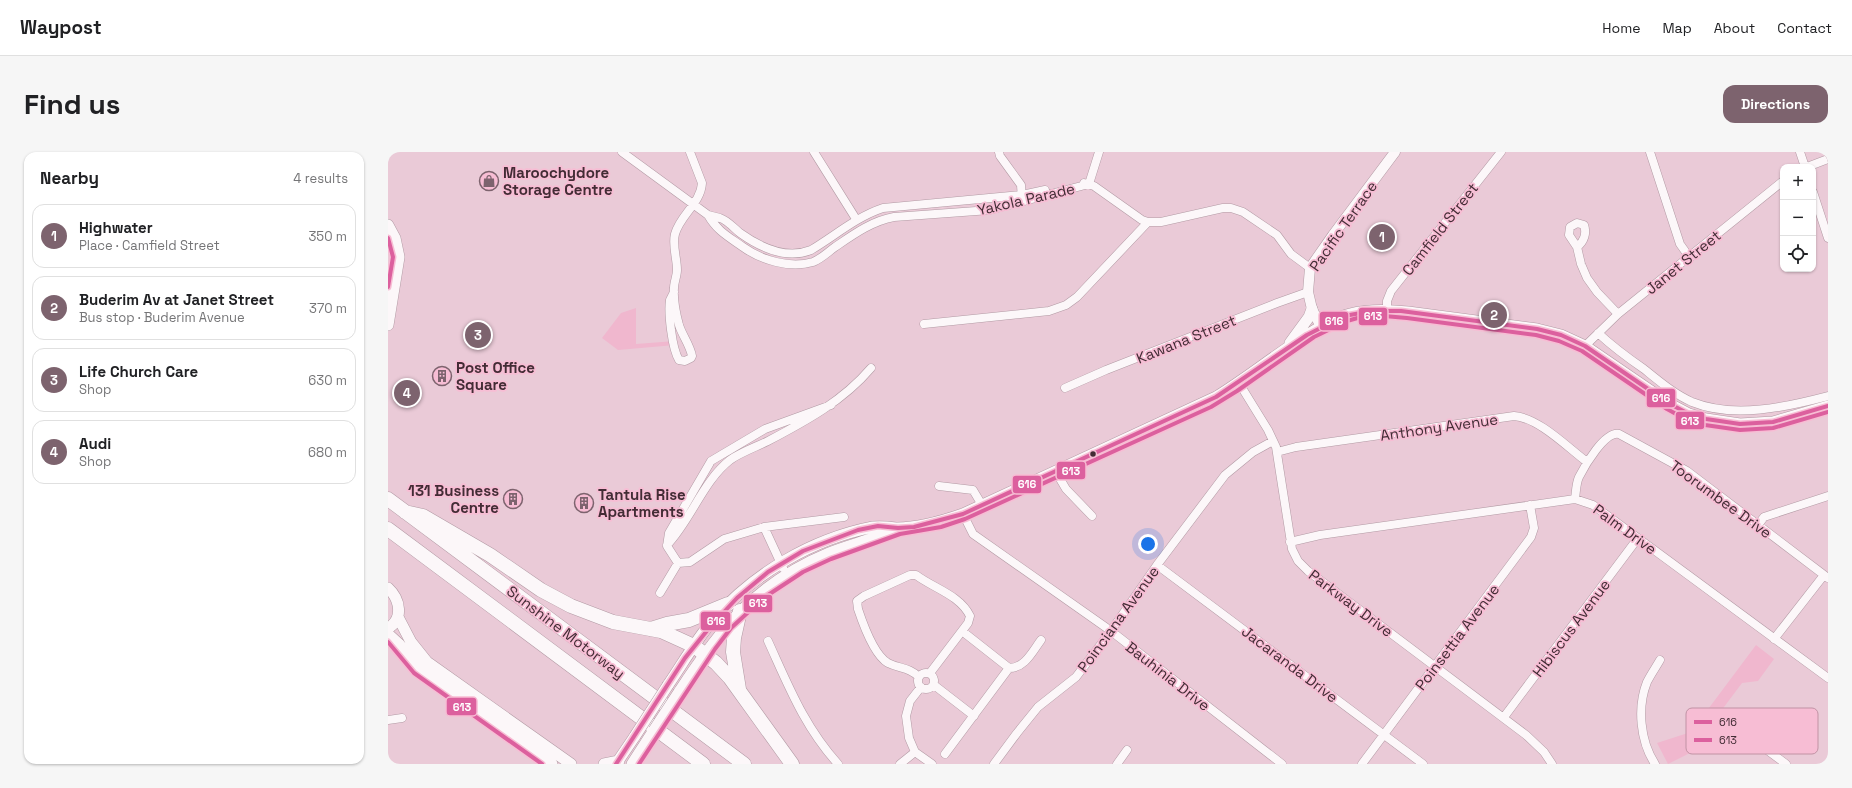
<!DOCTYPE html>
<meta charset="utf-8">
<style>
:root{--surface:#fff;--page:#f6f6f6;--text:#202124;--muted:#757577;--line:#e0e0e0;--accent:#7d636e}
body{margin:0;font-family:"Space Grotesk",sans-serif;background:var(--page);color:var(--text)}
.controls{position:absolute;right:12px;top:12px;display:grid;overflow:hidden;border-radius:8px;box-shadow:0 1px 3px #0004}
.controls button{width:36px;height:36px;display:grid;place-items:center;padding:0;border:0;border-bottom:1px solid var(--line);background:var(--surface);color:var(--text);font:20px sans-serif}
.you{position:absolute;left:760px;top:392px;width:14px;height:14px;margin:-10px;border:3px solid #fff;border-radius:50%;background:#1a73e8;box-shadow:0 0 0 6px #1a73e833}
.badge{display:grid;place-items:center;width:26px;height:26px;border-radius:50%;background:var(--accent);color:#fff;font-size:13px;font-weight:700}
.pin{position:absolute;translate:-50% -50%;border:2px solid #fff;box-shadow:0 1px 4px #0006}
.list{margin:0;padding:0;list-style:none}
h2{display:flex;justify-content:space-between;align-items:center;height:52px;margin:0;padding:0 16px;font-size:17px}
h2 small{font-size:13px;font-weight:400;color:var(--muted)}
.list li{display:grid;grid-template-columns:26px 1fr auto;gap:12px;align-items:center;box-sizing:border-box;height:64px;margin:0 8px 8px;padding:0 8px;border:1px solid var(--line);border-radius:12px}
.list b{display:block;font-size:15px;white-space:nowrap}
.list p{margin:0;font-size:13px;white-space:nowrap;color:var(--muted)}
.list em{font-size:13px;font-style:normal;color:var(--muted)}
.icon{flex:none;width:22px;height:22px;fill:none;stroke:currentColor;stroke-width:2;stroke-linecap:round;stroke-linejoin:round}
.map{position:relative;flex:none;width:1440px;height:612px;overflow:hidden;border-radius:12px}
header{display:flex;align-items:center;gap:24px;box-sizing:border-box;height:56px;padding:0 20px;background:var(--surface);border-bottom:1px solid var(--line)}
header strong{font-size:19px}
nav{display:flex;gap:22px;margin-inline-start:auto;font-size:14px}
.intro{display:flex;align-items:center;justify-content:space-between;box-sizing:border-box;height:96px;padding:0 24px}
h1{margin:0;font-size:28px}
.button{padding:10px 18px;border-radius:12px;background:var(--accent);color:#fff;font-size:14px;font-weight:700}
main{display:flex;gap:24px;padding:0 24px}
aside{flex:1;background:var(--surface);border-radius:12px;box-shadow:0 1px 3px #0004}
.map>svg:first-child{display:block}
.green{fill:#f0b7ce}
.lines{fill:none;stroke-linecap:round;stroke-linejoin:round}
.minor-casing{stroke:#b29aa4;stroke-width:9}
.tertiary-casing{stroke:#b29aa4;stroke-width:11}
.secondary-casing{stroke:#b29aa4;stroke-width:12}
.motorway-casing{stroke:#b29aa4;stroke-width:15}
.minor{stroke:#fcf7f9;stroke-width:8}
.tertiary{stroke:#fcf7f9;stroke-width:10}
.secondary{stroke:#fcf7f9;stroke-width:11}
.motorway{stroke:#fcf7f9;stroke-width:14}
.secondary-bridge-casing{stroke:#b29aa4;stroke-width:12;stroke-linecap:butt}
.secondary-bridge{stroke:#fcf7f9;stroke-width:11}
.bus-1-casing{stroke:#f7bdd4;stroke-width:7}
.bus-2-casing{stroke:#f7bdd4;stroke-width:7}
.bus-1{stroke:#dc609e;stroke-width:4}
.bus-2{stroke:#dc609e;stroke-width:4}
.bus-dot{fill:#432c35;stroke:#f7bdd4;stroke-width:1.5}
.labels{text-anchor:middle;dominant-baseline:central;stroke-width:3.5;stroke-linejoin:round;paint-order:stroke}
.poi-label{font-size:15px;font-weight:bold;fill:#432c35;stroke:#f7bdd4;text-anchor:start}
.street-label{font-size:15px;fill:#432c35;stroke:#f7bdd4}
.key{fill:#f7bdd4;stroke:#c192a4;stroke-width:1}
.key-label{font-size:11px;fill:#432c35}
.line-badge{stroke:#f7bdd4;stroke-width:1.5}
.badge-label{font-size:11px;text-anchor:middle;font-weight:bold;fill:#fff}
</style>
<header>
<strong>Waypost</strong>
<nav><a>Home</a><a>Map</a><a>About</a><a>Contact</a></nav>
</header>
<div class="intro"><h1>Find us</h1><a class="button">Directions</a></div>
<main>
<aside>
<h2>Nearby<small>4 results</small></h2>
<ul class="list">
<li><span class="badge">1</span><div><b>Highwater</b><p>Place · Camfield Street</p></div><em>350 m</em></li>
<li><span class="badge">2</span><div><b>Buderim Av at Janet Street</b><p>Bus stop · Buderim Avenue</p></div><em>370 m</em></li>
<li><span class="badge">3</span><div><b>Life Church Care</b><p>Shop</p></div><em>630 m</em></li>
<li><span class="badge">4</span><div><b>Audi</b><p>Shop</p></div><em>680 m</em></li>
</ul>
</aside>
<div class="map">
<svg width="1440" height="612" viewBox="0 0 1440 612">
<rect width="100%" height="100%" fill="#eacad7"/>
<path class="green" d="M248 156V192L287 189V193L230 198 214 186 233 161Z
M1368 493 1386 507 1370 529 1354 531 1333 559 1359 583 1356 588V591H1322L1280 612 1269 591 1303 580Z"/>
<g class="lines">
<defs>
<path id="minor" d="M234 0 320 63C329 79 341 85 355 95 373 108 402 117 425 110 433 107 440 100 447 95 466 82 484 69 506 65L602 58 701 32
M426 0 468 67
M611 0 612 4 633 33 634 48
M1262 0 1292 92 1302 106
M1412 0 1417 15
M1419 15 1440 7
M696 31 706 34 754 68 760 70
M701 32 711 0
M1425 40 1440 86
M320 63C324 64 328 65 332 66 339 68 346 76 352 81 373 96 398 108 423 98 448 83 468 65 495 56L634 43 657 38
M1189 95C1196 90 1199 81 1196 73L1189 71 1182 75 1181 83 1189 95 1193 112 1199 126 1209 140 1230 162
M286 140C285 142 283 146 282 148 280 161 284 197 291 208L297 209 303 206 304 204C302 193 294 183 291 173 288 162 285 148 286 136 286 130 289 124 289 118 289 106 284 93 287 82 292 63 313 51 314 31L302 0
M999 158V149L1003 139 1113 0
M536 172 661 159 678 153 689 145 760 70H773L835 56H843L855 60 889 83 903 102 922 116
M1210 181C1224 194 1240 206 1256 217 1271 229 1286 242 1304 250 1346 267 1398 255 1440 244
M1197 194 1230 162 1395 29
M851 231 880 278 888 295 904 397 910 409 920 419 1138 583 1156 600 1164 612
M677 236 718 218 889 151 920 140
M889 300 908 295 1126 264C1151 266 1179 295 1199 310
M668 320 678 337 704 364
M551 334 585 338 594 353
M1187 347C1188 340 1188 331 1191 325 1197 313 1217 279 1231 282L1299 319 1440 426
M575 362 585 382 723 479 894 612
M1370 373 1376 365 1440 344
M376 375 456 365
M902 390 932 383 1187 347 1205 353 1440 526
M279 393C303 368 315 329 342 308 353 300 368 295 380 289 418 269 455 249 483 216
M769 413 1035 612
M395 416 376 375 336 387 302 410 290 411 279 394 281 381 323 309 377 277 443 253
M272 441 290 411
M574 479 621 516
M1386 487 1436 423
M380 489C401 535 416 574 450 612
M530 529a8 8 0 1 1 16 0a8 8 0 1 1-16 0Z
M531 525C521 515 512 517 500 511 486 503 475 472 470 457L469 449 476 444 522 423H528C545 436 572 443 582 464L580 471 542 521
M546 533 586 564
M533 535 522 549 518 564 521 586 527 600 544 612
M1116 565 1250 386
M0 568 14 566
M1371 592 1398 612
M557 602 621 516C637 516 644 500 653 488
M512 612 527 600
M606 612 629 581 650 555 688 525 723 479 769 413 837 323 865 300 885 289
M729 612 739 598
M974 612 1143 385 1146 376 1142 353
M1267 612C1252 589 1249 555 1259 530 1263 522 1268 515 1272 508"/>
<path id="tertiary" d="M933 175 924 157 920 140 922 116 945 83 1007 0"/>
<path id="secondary" d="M0 73 7 86 11 105 0 173
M902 191 921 165 924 157
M0 436C12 447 16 467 0 476
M10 465 23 490 39 510 183 612
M0 482 11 492 30 516 164 612
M280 533C295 511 308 488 325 468 366 421 424 387 485 375 494 374 501 375 509 376 531 376 555 369 575 362L828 245C859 226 887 203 919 183 932 175 946 166 962 162 981 157 1001 158 1020 160L1149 177 1173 183 1197 194 1282 252 1301 262 1318 267 1352 272 1385 270 1440 254
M291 540C333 476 368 431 441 401 463 392 488 387 510 376
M216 612 231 609
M228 612 247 584
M244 612 266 578"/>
<path id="motorway" d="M0 347 356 612
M17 360 35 364 102 403 153 438 183 454 225 470 273 479 306 494 328 511 342 526 404 612
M0 377 315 612
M263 477 279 472 301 468 340 452
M351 537 345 500 346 486 352 459"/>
</defs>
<use href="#minor" class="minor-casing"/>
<use href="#tertiary" class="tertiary-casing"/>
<use href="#secondary" class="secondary-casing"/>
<use href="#motorway" class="motorway-casing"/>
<use href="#minor" class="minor"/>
<use href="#tertiary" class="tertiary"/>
<use href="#secondary" class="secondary"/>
<use href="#motorway" class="motorway"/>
<defs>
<path id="secondary-bridge" d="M266 578 291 540
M247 584 280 533"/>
</defs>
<use href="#secondary-bridge" class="secondary-bridge-casing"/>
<use href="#secondary-bridge" class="secondary-bridge"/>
<defs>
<path id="bus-1" d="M228 612 297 506 322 475 349 446 380 420 415 399 470 378 490 374 510 376 526 375 575 362 828 245 919 183 956 164 984 159H1013L1149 177 1173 183 1197 194 1282 252 1301 262 1318 267 1352 272 1385 270 1440 254"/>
<path id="bus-2" d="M0 86 5 105 0 135
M0 490 26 521 154 612
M251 612 327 497 343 476 377 445 415 420 443 407 512 382 553 375 577 367 823 255 849 239 926 185 959 169 973 165 996 164 1019 166 1148 183 1171 189 1194 199 1279 257 1299 268 1317 273 1352 278 1385 276 1440 260"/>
</defs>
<use href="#bus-1" class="bus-1-casing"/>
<use href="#bus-2" class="bus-2-casing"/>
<use href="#bus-1" class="bus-1"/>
<use href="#bus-2" class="bus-2"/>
</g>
<defs>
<symbol id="shop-ring" viewBox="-11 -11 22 22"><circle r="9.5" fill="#f7bdd4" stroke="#7d636e" stroke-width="1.5"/><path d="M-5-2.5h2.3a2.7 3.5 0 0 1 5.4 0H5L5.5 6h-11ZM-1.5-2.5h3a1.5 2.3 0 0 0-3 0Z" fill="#7d636e"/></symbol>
<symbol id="building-ring" viewBox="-11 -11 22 22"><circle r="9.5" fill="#f7bdd4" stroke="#7d636e" stroke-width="1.5"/><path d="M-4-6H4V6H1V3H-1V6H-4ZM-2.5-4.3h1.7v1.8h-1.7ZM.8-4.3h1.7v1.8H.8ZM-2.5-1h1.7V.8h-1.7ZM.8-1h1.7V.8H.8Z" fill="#7d636e"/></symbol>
</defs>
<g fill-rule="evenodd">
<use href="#shop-ring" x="90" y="18" width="22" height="22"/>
<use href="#building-ring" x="43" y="213" width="22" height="22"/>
<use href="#building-ring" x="114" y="336" width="22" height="22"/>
<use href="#building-ring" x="185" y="340" width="22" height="22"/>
</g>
<circle class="bus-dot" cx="705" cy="302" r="3.5"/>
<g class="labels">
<g class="poi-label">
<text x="115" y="20">Maroochydore<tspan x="115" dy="17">Storage Centre</tspan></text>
<text x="68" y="215">Post Office<tspan x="68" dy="17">Square</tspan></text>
<text x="111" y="338" text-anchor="end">131 Business<tspan x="111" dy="17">Centre</tspan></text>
<text x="210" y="342">Tantula Rise<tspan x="210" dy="17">Apartments</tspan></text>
</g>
<g class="street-label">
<text transform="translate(638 47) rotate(-13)">Yakola Parade</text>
<text transform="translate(955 74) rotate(-55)">Pacific Terrace</text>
<text transform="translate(1052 77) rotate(-52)">Camfield Street</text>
<text transform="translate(1295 110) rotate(-39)">Janet Street</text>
<text transform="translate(798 187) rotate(-22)">Kawana Street</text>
<text transform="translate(1051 275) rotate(-8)">Anthony Avenue</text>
<text transform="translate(1333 347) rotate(36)">Toorumbee Drive</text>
<text transform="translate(1237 377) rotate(36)">Palm Drive</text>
<text transform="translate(963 451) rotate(37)">Parkway Drive</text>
<text transform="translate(730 467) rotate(-54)">Poinciana Avenue</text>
<text transform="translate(1183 476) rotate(-53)">Hibiscus Avenue</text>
<text transform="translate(178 480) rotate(37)">Sunshine Motorway</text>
<text transform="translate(1069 485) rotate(-53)">Poinsettia Avenue</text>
<text transform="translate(902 512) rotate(37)">Jacaranda Drive</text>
<text transform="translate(780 524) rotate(38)">Bauhinia Drive</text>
</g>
</g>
<rect x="1298" y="556" width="132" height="46" rx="6" class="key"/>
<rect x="1306" y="568" width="18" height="4" fill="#dc609e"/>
<rect x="1306" y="586" width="18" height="4" fill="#dc609e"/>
<g class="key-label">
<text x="1331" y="574">616</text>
<text x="1331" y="592">613</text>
</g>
<g class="line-badge">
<rect x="970" y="155" width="30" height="19" rx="4" fill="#dc609e"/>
<rect x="931" y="159" width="30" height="20" rx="4" fill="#dc609e"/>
<rect x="1258" y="236" width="30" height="20" rx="4" fill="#dc609e"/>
<rect x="1287" y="259" width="30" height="19" rx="4" fill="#dc609e"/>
<rect x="668" y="309" width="30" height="19" rx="4" fill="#dc609e"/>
<rect x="624" y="323" width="30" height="19" rx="4" fill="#dc609e"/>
<rect x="355" y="442" width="30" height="19" rx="4" fill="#dc609e"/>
<rect x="312" y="459" width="31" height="20" rx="4" fill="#dc609e"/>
<rect x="58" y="545" width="31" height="19" rx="4" fill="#dc609e"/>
</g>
<g class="badge-label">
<text x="985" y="168">613</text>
<text x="946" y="173">616</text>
<text x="1273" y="250">616</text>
<text x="1302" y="273">613</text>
<text x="683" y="323">613</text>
<text x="639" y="336">616</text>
<text x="370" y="455">613</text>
<text x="328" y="473">616</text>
<text x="74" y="559">613</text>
</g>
</svg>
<div class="controls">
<button>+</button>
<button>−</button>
<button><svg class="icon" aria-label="locate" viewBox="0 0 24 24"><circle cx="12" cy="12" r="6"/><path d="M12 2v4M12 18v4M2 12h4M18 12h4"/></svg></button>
</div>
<div class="you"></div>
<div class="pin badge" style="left:994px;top:85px">1</div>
<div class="pin badge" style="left:1106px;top:163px">2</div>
<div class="pin badge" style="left:90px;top:183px">3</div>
<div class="pin badge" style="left:19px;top:241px">4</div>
</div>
</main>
